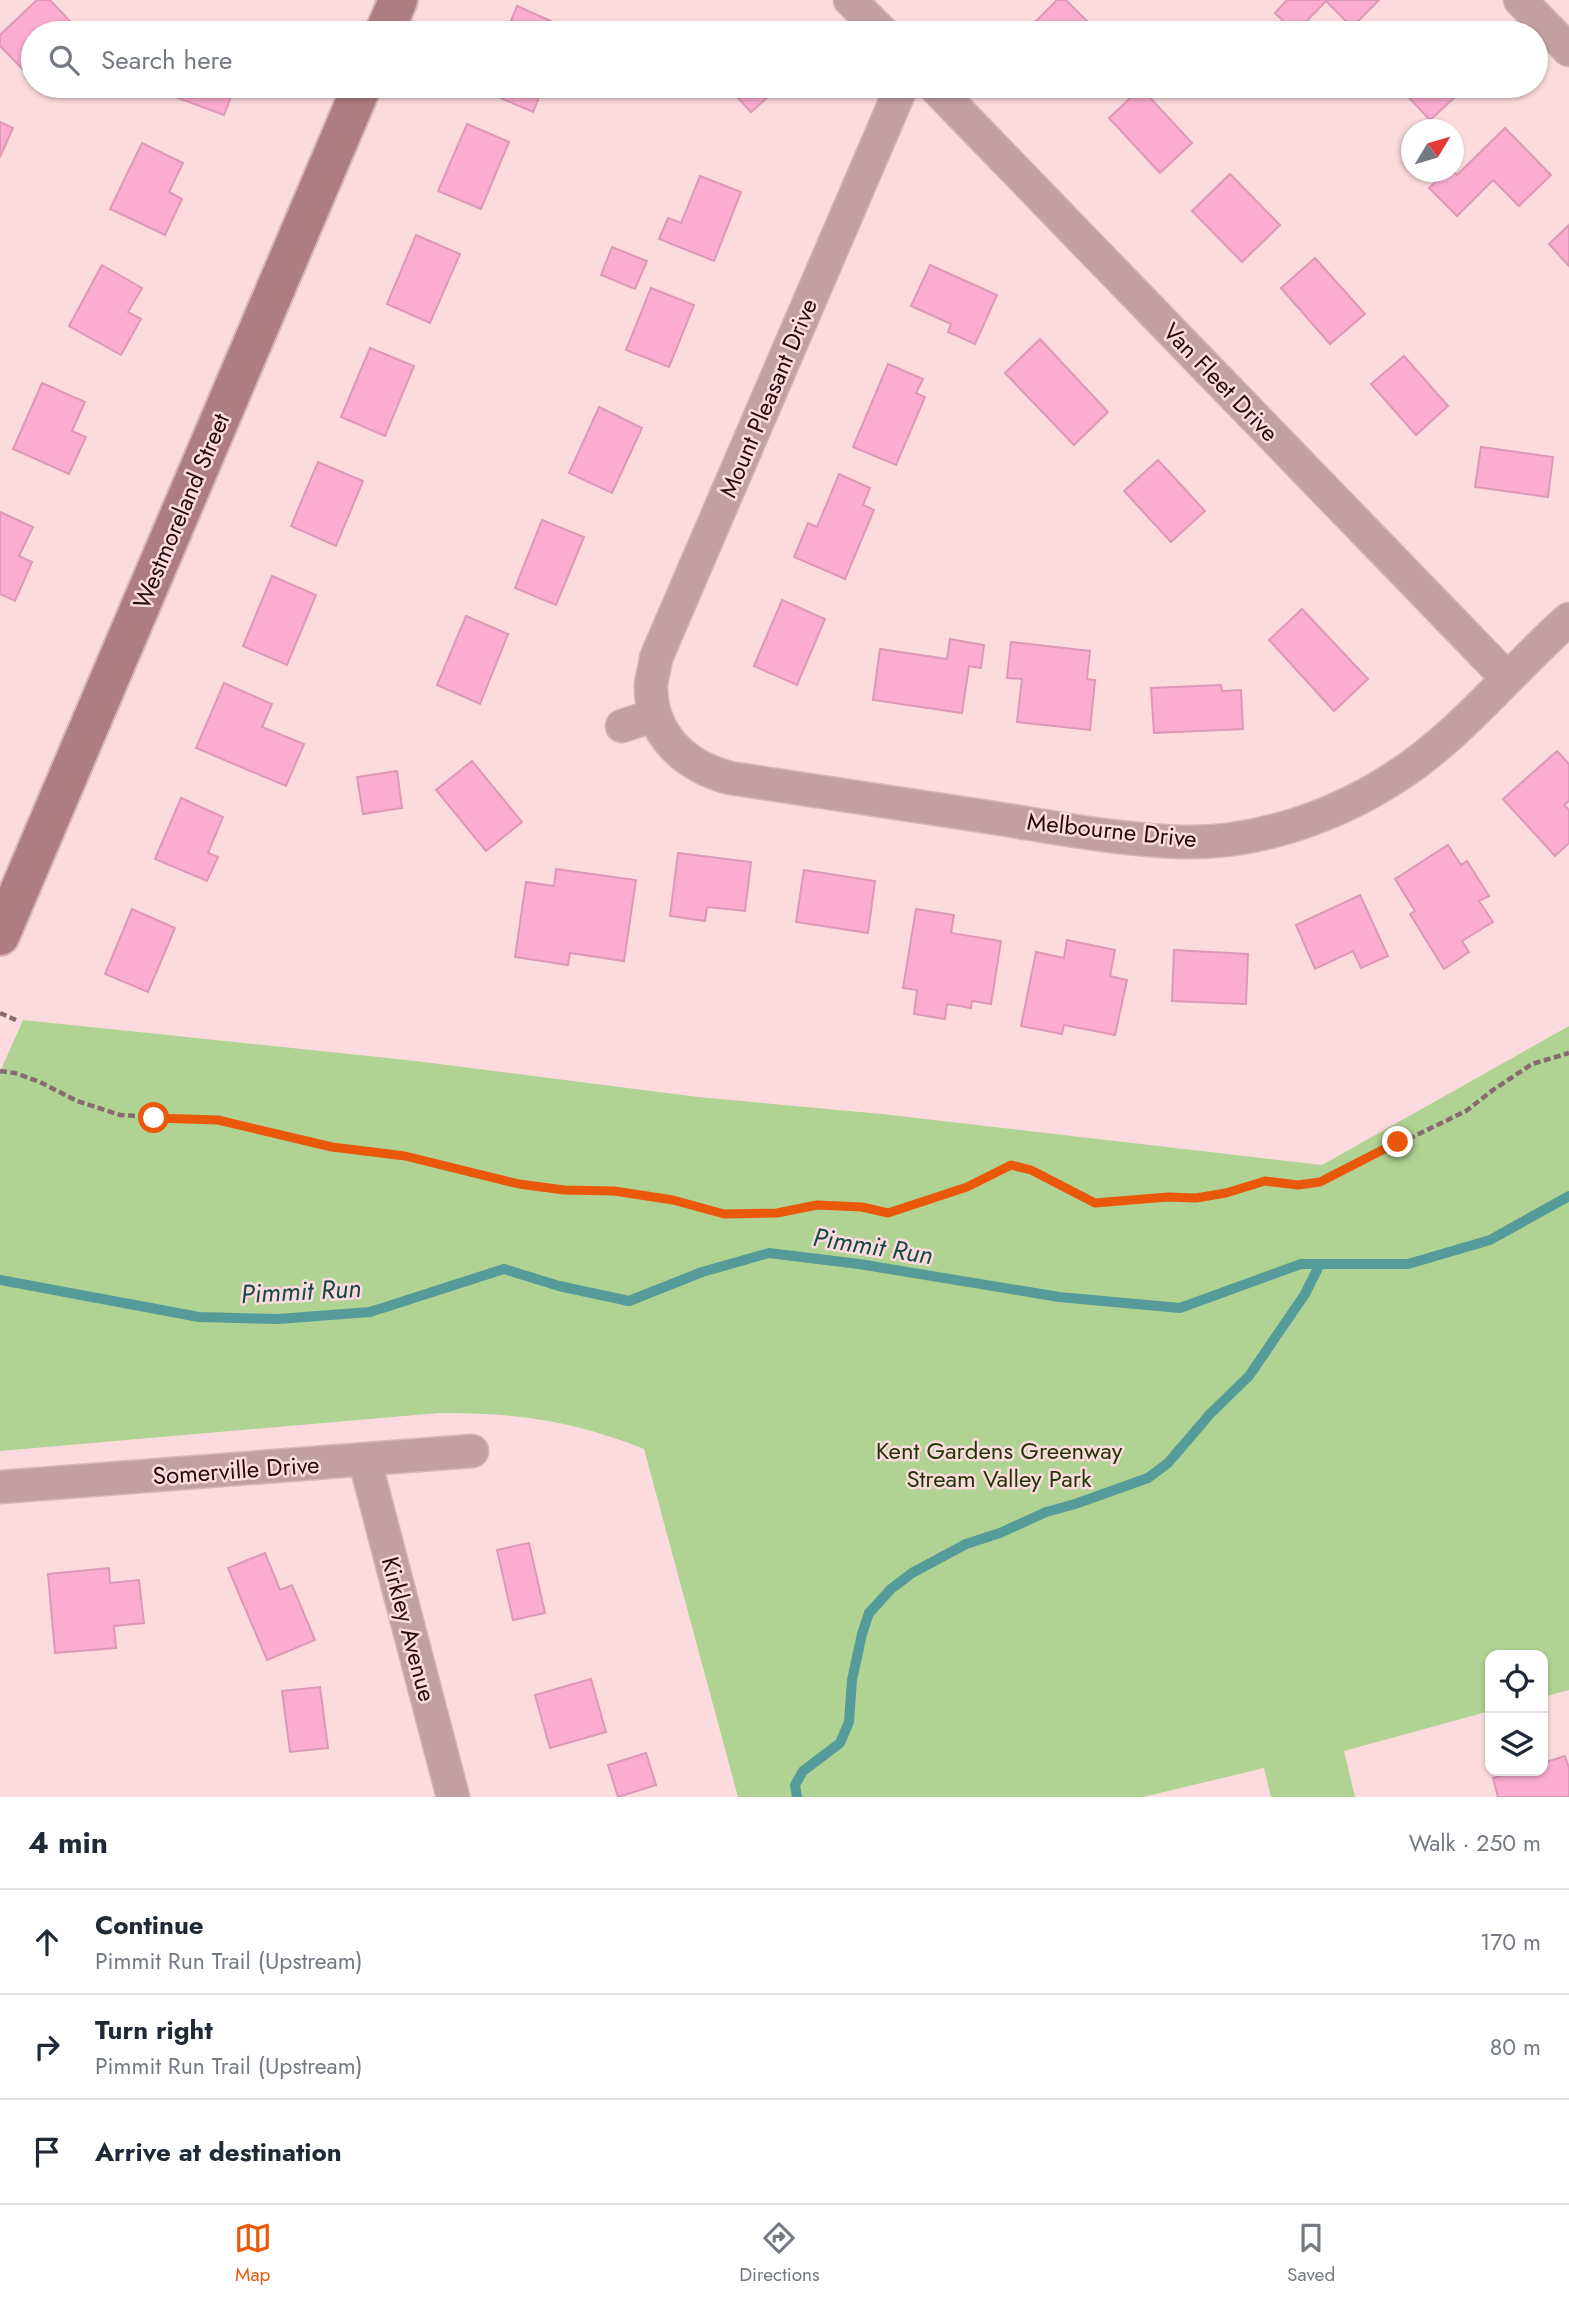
<!DOCTYPE html>
<meta charset="utf-8">
<style>
:root{--surface:#fff;--page:#f2f2f3;--text:#1f2937;--muted:#747a83;--line:#e0e1e3;--accent:#ea580c}
body{margin:0;font-family:Jost,sans-serif;background:var(--page);color:var(--text)}
.controls{position:absolute;right:21px;bottom:21px;display:grid;overflow:hidden;border-radius:14px;box-shadow:0 2px 5px #0004}
.controls button{width:63px;height:63px;display:grid;place-items:center;padding:0;border:0;border-bottom:2px solid var(--line);background:var(--surface);color:var(--text);font:35px sans-serif}
.compass{position:absolute;left:1401px;top:119px;width:63px;height:63px;border-radius:50%;background:var(--surface);box-shadow:0 2px 5px #0004;rotate:52deg}
.stop{position:absolute;width:21px;height:21px;margin:-16px;border:5px solid #ea580c;border-radius:50%;background:#fff}
.stop.end{background:#ea580c;border-color:#fff;box-shadow:0 2px 7px #0008}
.list{margin:0;padding:0;list-style:none}
h2{display:flex;justify-content:space-between;align-items:center;height:91px;margin:0;padding:0 28px;font-size:30px}
h2 small{font-size:23px;font-weight:400;color:var(--muted)}
.list li{display:grid;grid-template-columns:46px 1fr auto;gap:21px;align-items:center;box-sizing:border-box;height:105px;padding:0 28px;border-top:2px solid var(--line)}
.list b{display:block;font-size:26px;white-space:nowrap}
.list p{margin:0;font-size:23px;white-space:nowrap;color:var(--muted)}
.list em{font-size:23px;font-style:normal;color:var(--muted)}
.icon{flex:none;width:38px;height:38px;fill:none;stroke:currentColor;stroke-width:2;stroke-linecap:round;stroke-linejoin:round}
.map{position:relative;flex:none;width:1569px;height:1797px;overflow:hidden}
.search{position:absolute;background:var(--surface);box-shadow:0 2px 5px #0004;left:21px;right:21px;top:21px;height:77px;display:flex;align-items:center;gap:18px;box-sizing:border-box;padding:0 24px;border-radius:38px;color:var(--muted);font-size:26px}
.sheet{height:406px;background:var(--surface)}
nav{display:flex;justify-content:space-around;align-items:center;box-sizing:border-box;height:98px;border-top:2px solid var(--line);background:var(--surface);font-size:19px;color:var(--muted)}
nav a{display:grid;justify-items:center;gap:4px}
nav .on{color:var(--accent)}
.map>svg:first-child{display:block}
.green{fill:#b0d292}
.lines{fill:none;stroke-linecap:round;stroke-linejoin:round}
.stream{stroke:#559b99;stroke-width:10}
.building{fill:#fbaccf;stroke:#dd98b7;stroke-width:2}
.minor-casing{stroke:#d5b5b9;stroke-width:35}
.secondary-casing{stroke:#d5b5b9;stroke-width:42}
.path{stroke:#886a6e;stroke-width:4.5;stroke-dasharray:7 3.5;stroke-linecap:butt}
.minor{stroke:#c19fa2;stroke-width:32}
.secondary{stroke:#ae7d83;stroke-width:38}
.route{stroke:#ea580c;stroke-width:9}
.labels{text-anchor:middle;dominant-baseline:central;stroke-width:5;stroke-linejoin:round;paint-order:stroke}
.street-label{font-size:24px;fill:#250a0f;stroke:#fcdbde}
.park-label{font-size:24px;fill:#1f3502;stroke:#fcdbde}
.water-label{font-size:26px;font-style:italic;fill:#154846;stroke:#fcdbde}
</style>
<div class="map">
<svg width="1569" height="1797" viewBox="0 0 1569 1797">
<rect width="100%" height="100%" fill="#fcdbde"/>
<path class="green" d="M23 1020 416 1061 698 1097 882 1114 1322 1165 1569 1026V1690L1543 1697V1655H1490V1711L1344 1751 1355 1797H1271L1264 1768 1143 1797H738L644 1449C575 1421 513 1412 439 1413L0 1451V1072Z"/>
<g class="lines">
<path class="stream" d="M0 1280 199 1317 278 1319 370 1312 504 1269 559 1286 629 1301 702 1272 769 1253 859 1264 1059 1297 1180 1308 1301 1264H1408L1490 1240 1569 1196
M797 1797 795 1785 803 1771 840 1743 849 1722 852 1680 862 1634 869 1613 891 1589 912 1573 966 1544 1000 1533 1046 1512 1075 1504 1148 1478 1168 1463 1210 1414 1249 1376 1305 1294 1320 1264"/>
</g>
<path class="building" d="M37 0H50L81 33H33V80L0 46V35Z
M1057 0H1066L1099 33H1030L1027 30Z
M1287 0H1379L1352 27 1326 1 1295 33 1275 13Z
M517 6 560 25 556 33H506Z
M187 24 212 33H184Z
M736 26 743 33H728Z
M165 86H235L224 115 162 92Z
M483 86H534L532 92 540 95 533 112 482 90Z
M727 86H780L751 112Z
M1398 86H1464L1465 88 1430 120Z
M1141 88 1192 143 1160 173 1109 118Z
M0 122 13 128 0 157Z
M467 124 509 142 481 209 438 191Z
M1505 128 1551 175 1519 206 1493 180 1457 216 1429 188 1446 172 1454 171 1457 175Z
M142 143 183 163 169 192 182 199 165 235 110 209Z
M1230 174 1280 225 1242 262 1192 211Z
M700 176 741 192 714 261 659 239 668 218 681 223Z
M1569 225V266L1549 244Z
M416 235 460 254 430 323 387 304Z
M612 247 647 261 635 289 601 275Z
M1315 258 1365 314 1330 344 1281 288Z
M102 265 142 288 128 312 141 319 121 355 69 326Z
M930 265 997 295 975 344 948 332 951 324 911 306Z
M651 288 694 305 669 367 626 350Z
M1040 339 1108 412 1074 445 1005 373Z
M370 348 414 366 385 436 341 417Z
M1404 356 1448 406 1416 435 1371 384Z
M888 364 923 379 916 393 925 397 896 465 853 447Z
M42 383 85 402 72 431 86 437 69 474 13 449Z
M599 407 642 428 612 493 569 473Z
M1481 447 1553 457 1548 497 1475 487Z
M1158 460 1205 511 1171 542 1124 491Z
M318 462 363 481 336 546 291 526Z
M839 474 870 488 863 505 874 510 845 579 794 557 808 523 817 527Z
M0 512 33 527 19 556 32 562 15 601 0 594Z
M542 520 584 537 556 605 515 588Z
M272 576 316 595 287 665 243 646Z
M782 600 825 619 797 685 754 666Z
M1302 609 1368 679 1334 711 1269 640Z
M466 616 508 634 480 704 437 685Z
M950 639 984 645 981 668 969 666 962 713 873 700 880 649 947 659Z
M1011 642 1090 651 1087 679 1095 680 1090 730 1017 722 1022 679 1007 678Z
M224 683 272 704 262 727 304 744 286 786 196 748Z
M1221 685 1222 691 1241 690 1243 729 1154 733 1151 688Z
M1557 751 1569 764V801L1564 805 1569 810V843L1555 856 1503 799Z
M472 761 522 822 486 851 436 790Z
M397 771 402 808 363 814 357 777Z
M181 798 223 817 208 853 218 857 207 881 155 859Z
M1448 845 1461 865 1467 861 1489 896 1479 901 1493 922 1462 941 1469 952 1444 969 1410 914 1415 911 1395 879Z
M678 853 751 862 745 911 707 907 705 921 670 916Z
M556 869 636 880 624 961 570 953 568 965 515 957 526 882 554 886Z
M804 870 875 881 868 933 796 922Z
M1360 895 1388 956 1361 968 1353 951 1315 969 1296 925Z
M132 909 175 928 148 992 105 974Z
M916 909 954 915 951 933 1001 941 991 1004 972 1001 971 1008 947 1004 945 1019 914 1014 917 990 903 988Z
M1067 940 1115 950 1110 976 1127 980 1115 1035 1064 1025 1062 1034 1021 1026 1036 952 1064 958Z
M1174 950 1248 954 1246 1004 1172 1001Z
M529 1543 545 1613 513 1620 497 1550Z
M265 1553 280 1590 292 1585 315 1640 267 1660 228 1568Z
M109 1568 110 1583 139 1580 144 1623 114 1626 116 1648 55 1653 48 1574Z
M591 1679 606 1732 550 1748 535 1695Z
M320 1687 328 1748 290 1752 282 1691Z
M646 1753 656 1785 618 1797 608 1765Z
M1565 1756 1569 1768V1797H1498L1493 1778 1517 1771H1543V1763Z"/>
<g class="lines">
<defs>
<path id="minor" d="M850 0 883 33
M1520 0 1569 50
M902 86 656 658C655 667 652 676 651 685 650 735 685 766 730 778 814 790 898 803 982 816 1048 826 1115 840 1182 842 1256 844 1335 817 1397 776 1462 734 1511 670 1569 619
M934 86 1507 678
M622 726 655 715
M365 1461 453 1797
M0 1487 472 1451"/>
<path id="secondary" d="M384 33 398 0
M0 936 362 86"/>
</defs>
<use href="#minor" class="minor-casing"/>
<use href="#secondary" class="secondary-casing"/>
<path class="path" d="M0 1013 16 1020
M0 1071 15 1073 40 1082 77 1101 120 1115 218 1120 332 1147 405 1155 519 1184 563 1190 614 1191 673 1200 724 1214 777 1213 817 1205 862 1207 888 1213 967 1187 1011 1165 1031 1170 1095 1203 1169 1197 1196 1198 1226 1193 1265 1181 1298 1185 1320 1182 1466 1111 1493 1090 1532 1064 1569 1053"/>
<use href="#minor" class="minor"/>
<use href="#secondary" class="secondary"/>
</g>
<g class="lines">
<path class="route" d="M154 1118 218 1120 332 1147 405 1156 519 1184 564 1190 614 1191 673 1200 724 1214 777 1213 817 1205 862 1207 888 1213 967 1187 1011 1165 1031 1170 1095 1203 1168 1197 1196 1198 1226 1193 1265 1181 1298 1185 1320 1182 1398 1142"/>
</g>
<g class="labels">
<g class="street-label">
<text transform="translate(1221 382) rotate(46)">Van Fleet Drive</text>
<text transform="translate(768 398) rotate(-67)">Mount Pleasant Drive</text>
<text transform="translate(181 511) rotate(-67)">Westmoreland Street</text>
<text transform="translate(1112 830) rotate(6)">Melbourne Drive</text>
<text transform="translate(236 1470) rotate(-4)">Somerville Drive</text>
<text transform="translate(409 1629) rotate(75)">Kirkley Avenue</text>
</g>
<g class="park-label">
<text x="999" y="1450">Kent Gardens Greenway<tspan x="999" dy="28">Stream Valley Park</tspan></text>
</g>
<g class="water-label">
<text transform="translate(873 1246) rotate(9)">Pimmit Run</text>
<text transform="translate(301 1291) rotate(-3)">Pimmit Run</text>
</g>
</g>
</svg>
<div class="controls">
<button><svg class="icon" aria-label="locate" viewBox="0 0 24 24"><circle cx="12" cy="12" r="6"/><path d="M12 2v4M12 18v4M2 12h4M18 12h4"/></svg></button>
<button><svg class="icon" aria-label="layers" viewBox="0 0 24 24"><path d="M12 4l9 5-9 5-9-5zM3 14l9 5 9-5"/></svg></button>
</div>
<svg class="compass" viewBox="-18 -18 36 36"><path d="M0-13l5 13h-10z" fill="#e53935"/><path d="M0 13l5-13h-10z" fill="#747a83"/></svg>
<div class="stop" style="left:154px;top:1118px"></div>
<div class="stop end" style="left:1398px;top:1142px"></div>
<div class="search"><svg class="icon" aria-label="search" viewBox="0 0 24 24"><circle cx="10" cy="10" r="6"/><path d="M15 15l6 6"/></svg>Search here</div>
</div>
<section class="sheet">
<h2>4 min<small>Walk · 250 m</small></h2>
<ul class="list">
<li><svg class="icon" aria-label="ahead" viewBox="0 0 24 24"><path d="M12 20V5M6 11l6-6 6 6"/></svg><div><b>Continue</b><p>Pimmit Run Trail (Upstream)</p></div><em>170 m</em></li>
<li><svg class="icon" aria-label="right" viewBox="0 0 24 24"><path d="M7 20v-9h11M14 6l5 5-5 5"/></svg><div><b>Turn right</b><p>Pimmit Run Trail (Upstream)</p></div><em>80 m</em></li>
<li><svg class="icon" aria-label="arrive" viewBox="0 0 24 24"><path d="M6 21V4h12l-3 4 3 4H6"/></svg><div><b>Arrive at destination</b></div></li>
</ul>
</section>
<nav>
<a class="on"><svg class="icon" aria-label="map" viewBox="0 0 24 24"><path d="M3 6l6-2 6 2 6-2v14l-6 2-6-2-6 2zM9 4v14M15 6v14"/></svg>Map</a>
<a><svg class="icon" aria-label="directions" viewBox="0 0 24 24"><path d="M12 3l9 9-9 9-9-9zM9 14v-3h6M13 9l2 2-2 2"/></svg>Directions</a>
<a><svg class="icon" aria-label="saved" viewBox="0 0 24 24"><path d="M7 4h10v16l-5-4-5 4z"/></svg>Saved</a>
</nav>
